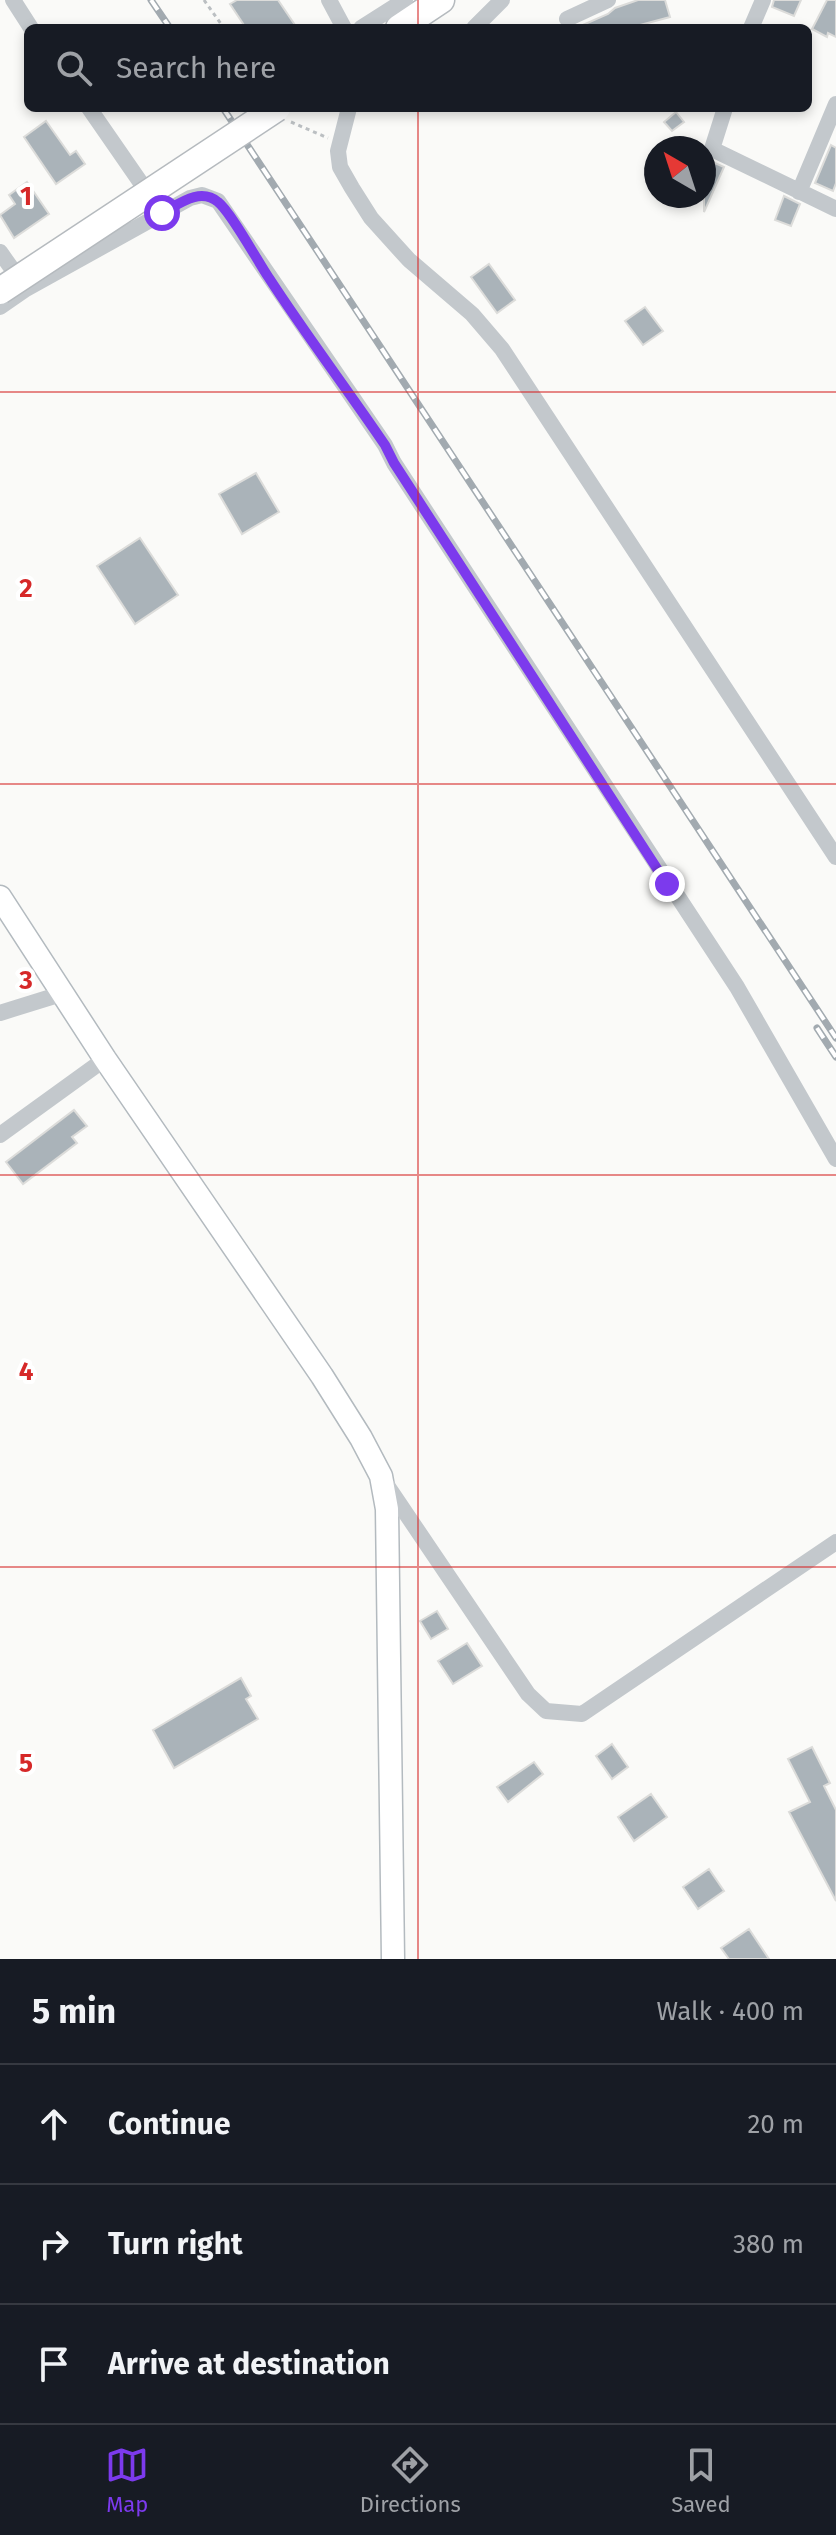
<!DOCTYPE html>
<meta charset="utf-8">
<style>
:root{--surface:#171b24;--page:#20242c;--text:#f1f3f6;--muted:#9ea1a6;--line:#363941;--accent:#7c3aed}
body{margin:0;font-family:"Fira Sans",sans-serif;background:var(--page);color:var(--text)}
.compass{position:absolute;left:644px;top:136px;width:72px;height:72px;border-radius:50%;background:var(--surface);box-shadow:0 4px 12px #0003;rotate:321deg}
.stop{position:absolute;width:24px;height:24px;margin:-18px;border:6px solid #7c3aed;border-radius:50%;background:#fff}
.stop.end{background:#7c3aed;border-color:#fff;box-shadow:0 2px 8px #0008}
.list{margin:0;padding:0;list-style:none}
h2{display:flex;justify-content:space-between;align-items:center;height:104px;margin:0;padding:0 32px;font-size:34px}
h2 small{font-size:26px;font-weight:400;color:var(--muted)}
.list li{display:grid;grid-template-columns:52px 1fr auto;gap:24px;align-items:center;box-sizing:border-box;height:120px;padding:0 32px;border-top:2px solid var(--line)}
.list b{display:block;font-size:30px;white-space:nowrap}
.list em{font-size:26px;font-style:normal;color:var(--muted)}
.icon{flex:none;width:44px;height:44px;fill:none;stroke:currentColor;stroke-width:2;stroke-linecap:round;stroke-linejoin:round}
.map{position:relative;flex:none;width:836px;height:1959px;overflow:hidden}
.search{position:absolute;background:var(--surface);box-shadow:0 4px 12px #0003;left:24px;right:24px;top:24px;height:88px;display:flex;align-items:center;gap:20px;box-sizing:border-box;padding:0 28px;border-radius:12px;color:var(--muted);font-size:30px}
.sheet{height:464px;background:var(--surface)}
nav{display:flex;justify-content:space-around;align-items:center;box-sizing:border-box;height:112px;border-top:2px solid var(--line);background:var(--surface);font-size:22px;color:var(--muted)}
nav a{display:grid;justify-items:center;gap:4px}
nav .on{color:var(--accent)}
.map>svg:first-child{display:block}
.building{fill:#aab3b9;stroke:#dcdcda;stroke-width:2}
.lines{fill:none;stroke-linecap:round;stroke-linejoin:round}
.secondary-casing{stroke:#b3babf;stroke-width:25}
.primary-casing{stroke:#b5babe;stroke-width:29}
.path{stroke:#bbbfc2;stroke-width:3;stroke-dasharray:4 4;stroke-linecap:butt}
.street{stroke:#c3c8cc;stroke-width:16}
.secondary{stroke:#fff;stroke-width:22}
.primary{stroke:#fff;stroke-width:26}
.rail-casing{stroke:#a2aab0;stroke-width:7}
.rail{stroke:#fff;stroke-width:4;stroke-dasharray:12;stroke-linecap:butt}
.primary-bridge-casing{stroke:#b5babe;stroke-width:29;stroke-linecap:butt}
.primary-bridge{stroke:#fff;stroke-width:26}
.route{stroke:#7c3aed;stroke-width:10}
.grid{fill:none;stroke:#d62828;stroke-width:2;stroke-opacity:0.55}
.grid-label{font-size:26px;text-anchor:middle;font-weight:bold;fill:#d62828;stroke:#fff;stroke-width:8;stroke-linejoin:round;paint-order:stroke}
</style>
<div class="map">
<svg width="836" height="1959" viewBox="0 0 836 1959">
<rect width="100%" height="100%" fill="#fafaf8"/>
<path class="building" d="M237 0H278L297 28H246L230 4Z
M638 0H665L670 17 629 28H576L608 14 615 8Z
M774 0H801L794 16 772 7Z
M827 0H836V37L828 33 827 37 812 29Z
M676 112 684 122 672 131 664 122Z
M46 121 70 155 76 151 85 164 56 184 24 137Z
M831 145 836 148V183L833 191 815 183Z
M708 160 724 167 704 212V170Z
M27 182 49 214 14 238 0 215 15 204 9 195Z
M784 196 800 204 791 226 775 220Z
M489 264 515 300 497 313 471 277Z
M645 307 663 331 643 345 625 321Z
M256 473 279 512 242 534 219 494Z
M140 538 178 595 135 624 97 566Z
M74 1110 87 1126 72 1137 77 1143 23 1184 6 1162Z
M437 1611 448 1629 431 1639 420 1621Z
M467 1643 482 1666 453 1684 438 1661Z
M241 1678 251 1696 246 1699 258 1719 174 1768 153 1730Z
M612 1744 628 1767 612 1779 596 1756Z
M812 1747 830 1783 824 1786 836 1810V1901L789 1812 810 1802 788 1759Z
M534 1762 543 1774 508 1802 497 1787Z
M651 1794 667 1817 634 1841 618 1817Z
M709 1869 724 1891 698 1909 683 1887Z
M749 1929 769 1959H729L721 1948Z"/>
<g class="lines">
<defs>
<path id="secondary" d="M0 897 105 1059 322 1376 361 1438 381 1476 387 1509 393 1959"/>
<path id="primary" d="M399 28 441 0"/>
</defs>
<use href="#secondary" class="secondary-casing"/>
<use href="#primary" class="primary-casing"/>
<path class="path" d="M204 0 224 28
M291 122 328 138"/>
<path class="street" d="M13 0 31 28
M329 0 344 28
M567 19 608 0
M361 28 405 0
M474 28 502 0
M751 28 763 0
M89 108 152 199
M349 108 338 151 340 167 352 188 371 218 409 260 472 314 502 349 836 857
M725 108 712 149 836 209
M799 192 836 104
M0 252 22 283
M0 307 26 289 190 198 202 195 218 201 385 445 394 463 737 987 836 1159
M0 1013 61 994
M0 1135 105 1059
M386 1484 528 1694 546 1711 582 1714 836 1542"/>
<use href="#secondary" class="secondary"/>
<use href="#primary" class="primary"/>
<defs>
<path id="rail" d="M151 0 170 28
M223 108 836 1038
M817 1028 836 1057"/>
</defs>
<use href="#rail" class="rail-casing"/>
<use href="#rail" class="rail"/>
<defs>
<path id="primary-bridge" d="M0 291 277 108"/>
</defs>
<use href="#primary-bridge" class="primary-bridge-casing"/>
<use href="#primary-bridge" class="primary-bridge"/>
</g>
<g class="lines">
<path class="route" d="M162 213C179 204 200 187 218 202 231 212 258 262 269 278 306 335 347 389 385 445L394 463 667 884"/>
</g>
<path class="grid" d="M418 0V28M418 108V1959M0 392H836M0 784H836M0 1175H836M0 1567H836"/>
<g class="grid-label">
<text x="26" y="205">1</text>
<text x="26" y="597">2</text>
<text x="26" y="989">3</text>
<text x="26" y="1380">4</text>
<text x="26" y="1772">5</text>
</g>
</svg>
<svg class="compass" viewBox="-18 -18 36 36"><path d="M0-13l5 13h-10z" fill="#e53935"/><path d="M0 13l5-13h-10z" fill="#9ea1a6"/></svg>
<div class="stop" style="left:162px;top:213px"></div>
<div class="stop end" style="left:667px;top:884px"></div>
<div class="search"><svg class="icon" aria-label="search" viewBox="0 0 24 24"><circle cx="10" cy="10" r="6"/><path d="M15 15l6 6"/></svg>Search here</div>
</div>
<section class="sheet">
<h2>5 min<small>Walk · 400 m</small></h2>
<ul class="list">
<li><svg class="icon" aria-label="ahead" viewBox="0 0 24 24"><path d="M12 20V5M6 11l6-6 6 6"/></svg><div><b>Continue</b></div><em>20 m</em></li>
<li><svg class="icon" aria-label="right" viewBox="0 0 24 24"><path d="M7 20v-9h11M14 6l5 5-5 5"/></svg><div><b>Turn right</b></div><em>380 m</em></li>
<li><svg class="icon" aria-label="arrive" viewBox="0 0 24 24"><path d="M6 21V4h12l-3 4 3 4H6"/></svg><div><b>Arrive at destination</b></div></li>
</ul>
</section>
<nav>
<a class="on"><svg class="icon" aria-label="map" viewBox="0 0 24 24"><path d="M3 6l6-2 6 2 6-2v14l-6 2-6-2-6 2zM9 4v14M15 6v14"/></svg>Map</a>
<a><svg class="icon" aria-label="directions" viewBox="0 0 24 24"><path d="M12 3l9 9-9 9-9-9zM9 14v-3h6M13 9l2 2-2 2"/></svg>Directions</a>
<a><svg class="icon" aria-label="saved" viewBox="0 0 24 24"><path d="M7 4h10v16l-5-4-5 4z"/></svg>Saved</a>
</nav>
